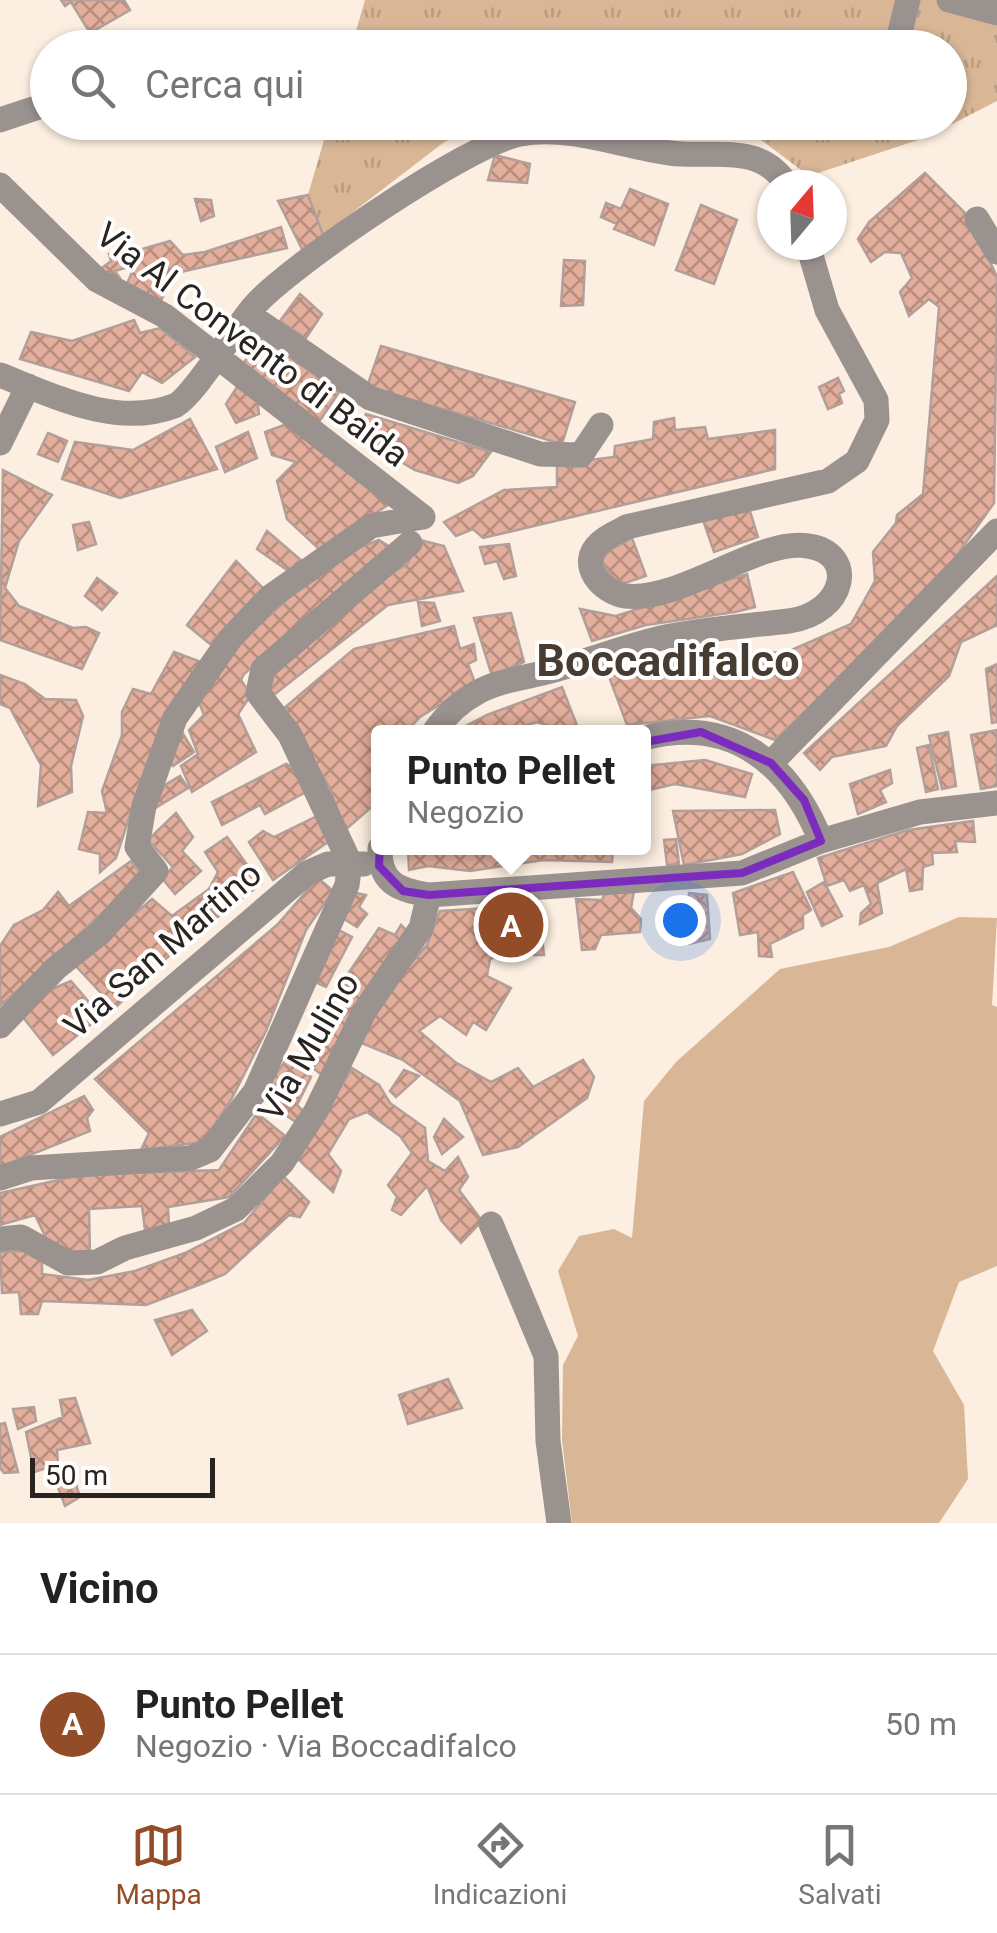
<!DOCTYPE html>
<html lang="it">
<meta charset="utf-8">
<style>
:root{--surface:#fff;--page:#f2f2f2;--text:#222;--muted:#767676;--line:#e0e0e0;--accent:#934c28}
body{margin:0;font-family:Roboto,sans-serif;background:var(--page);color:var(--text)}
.compass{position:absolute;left:757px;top:170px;width:90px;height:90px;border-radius:50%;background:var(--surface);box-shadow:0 2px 8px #0004;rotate:19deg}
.scale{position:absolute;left:30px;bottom:25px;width:185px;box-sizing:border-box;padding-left:10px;border:5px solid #29241f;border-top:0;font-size:28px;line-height:35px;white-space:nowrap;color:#29241f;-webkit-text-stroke:8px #fefefe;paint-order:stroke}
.you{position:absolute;left:680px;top:920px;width:35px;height:35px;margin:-25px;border:8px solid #fff;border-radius:50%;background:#1a73e8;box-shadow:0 0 0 15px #1a73e833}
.badge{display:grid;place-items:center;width:65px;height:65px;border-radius:50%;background:var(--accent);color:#fff;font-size:32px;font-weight:700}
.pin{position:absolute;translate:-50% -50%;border:5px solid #fff;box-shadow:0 2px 10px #0006}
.popup{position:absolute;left:371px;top:725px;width:280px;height:130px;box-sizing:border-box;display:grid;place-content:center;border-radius:10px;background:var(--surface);filter:drop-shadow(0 2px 8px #0005);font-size:32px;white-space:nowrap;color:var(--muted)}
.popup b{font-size:38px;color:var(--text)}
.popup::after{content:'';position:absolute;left:50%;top:100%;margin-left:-20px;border:20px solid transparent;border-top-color:var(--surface)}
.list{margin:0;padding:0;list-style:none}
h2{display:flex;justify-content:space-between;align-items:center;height:130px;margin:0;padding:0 40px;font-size:42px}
h2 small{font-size:32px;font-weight:400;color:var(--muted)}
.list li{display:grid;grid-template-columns:65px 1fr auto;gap:30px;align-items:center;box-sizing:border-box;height:140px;padding:0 40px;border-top:2px solid var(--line)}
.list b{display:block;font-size:38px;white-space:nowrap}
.list p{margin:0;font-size:32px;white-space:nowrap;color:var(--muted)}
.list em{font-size:32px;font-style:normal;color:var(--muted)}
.icon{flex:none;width:55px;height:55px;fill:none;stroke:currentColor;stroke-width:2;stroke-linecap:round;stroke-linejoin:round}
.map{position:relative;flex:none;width:997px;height:1523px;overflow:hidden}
.search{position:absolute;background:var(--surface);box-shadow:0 2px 8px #0004;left:30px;right:30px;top:30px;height:110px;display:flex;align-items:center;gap:25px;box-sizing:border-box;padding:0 35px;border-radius:55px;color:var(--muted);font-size:38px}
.sheet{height:270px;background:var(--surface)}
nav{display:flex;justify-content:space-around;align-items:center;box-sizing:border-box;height:140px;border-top:2px solid var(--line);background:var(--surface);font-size:28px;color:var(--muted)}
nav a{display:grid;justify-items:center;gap:5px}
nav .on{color:var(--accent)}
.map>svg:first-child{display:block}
.grass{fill:#d8b696}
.park{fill:url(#park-tufts)}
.building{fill:url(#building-cross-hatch);stroke:#b29f99;stroke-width:2.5}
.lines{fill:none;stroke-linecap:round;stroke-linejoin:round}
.minor{stroke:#9a928f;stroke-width:25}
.marked{fill:none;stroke:#7b2cbf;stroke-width:8;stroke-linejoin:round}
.labels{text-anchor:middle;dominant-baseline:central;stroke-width:8;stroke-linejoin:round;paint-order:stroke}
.street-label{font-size:35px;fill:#29241f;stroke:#fefefe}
.district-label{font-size:45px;font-weight:bold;fill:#473c31;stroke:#fefefe}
</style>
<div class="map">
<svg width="997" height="1523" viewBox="0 0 997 1523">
<defs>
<pattern id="park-tufts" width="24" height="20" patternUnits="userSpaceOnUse" patternTransform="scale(2.5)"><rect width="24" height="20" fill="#d8b696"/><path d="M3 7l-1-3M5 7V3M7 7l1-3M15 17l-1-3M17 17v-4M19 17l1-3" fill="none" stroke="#b99c81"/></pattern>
<pattern id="building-cross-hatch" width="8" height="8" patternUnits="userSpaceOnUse" patternTransform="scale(2.5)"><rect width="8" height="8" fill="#e3ae9b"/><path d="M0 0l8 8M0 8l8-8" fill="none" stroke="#b88d7e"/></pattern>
</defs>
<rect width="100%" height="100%" fill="#fceee0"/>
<path class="grass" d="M959 917 997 918 992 1005 997 1007V1266L959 1282 933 1351 964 1405 968 1479 939 1523H572L562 1440 563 1365 578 1336 558 1271 579 1236 614 1229 632 1238 644 1101 676 1062 780 969 889 947Z"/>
<path class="park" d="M365 0H997V101L927 137 809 176 748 130 677 138 594 123 950 122V48H351Z
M329 123H480L443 143 323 235 308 195Z"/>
<path class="building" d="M61 0H124L130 10 90 33 71 2 65 6Z
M495 155 530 164 527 183 488 180Z
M925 173 970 218 997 277 994 503 933 589 775 740 710 716 627 725 608 674 702 655 787 652 851 624 875 581 873 552 896 523 897 515 923 494 939 307 929 299 909 316 900 292 912 278 901 253 885 252 871 262 858 239 869 222Z
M630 189 668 204 654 245 614 229 617 224 601 217 606 203 621 209Z
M308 195 323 235 303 251 278 201Z
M195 199 211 200 214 216 201 221Z
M701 205 737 220 714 284 676 270Z
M281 227 287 248 176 273 158 306 126 286 142 249 170 241 183 255 205 252Z
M132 248 134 265 115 271 120 278 117 284 98 271 111 261 109 254Z
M564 260 585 261 583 305 561 306Z
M300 294 322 314 306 338 280 321Z
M134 320 140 333 160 328 195 357 162 383 142 372 129 391 20 359 31 332 72 341Z
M262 337 339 392 317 425 240 368Z
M381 346 575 402 562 444 367 387Z
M838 378 844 391 839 394 842 403 828 409 819 387Z
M237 387 257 399 259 414 236 423 226 404Z
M366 414 491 452 473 476 458 483 415 470 355 435Z
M674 418 675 430 705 427 708 439 775 430V469L483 538 473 529 456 536 444 522 504 490 557 487V464L614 457 615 446 653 439 654 422Z
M190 419 217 469 120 498 62 479 75 442 133 450Z
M287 424 391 503 320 550 287 519 277 481 296 462 272 455 265 432Z
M248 432 257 458 225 472 216 447Z
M48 433 67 441 58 462 38 454Z
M3 470 52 495 19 541 5 588 19 606 73 628 86 627 99 633 82 669 0 640Z
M749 508 758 537 714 552 703 520Z
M89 522 96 544 78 550 73 525Z
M267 531 301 560 290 572 257 549Z
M632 538 646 576 625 583 615 580 602 563 606 552Z
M379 540 390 547 244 674 241 680 251 695 238 714 256 752 192 792 181 766 198 754 189 730 204 715 196 695 219 662 332 558Z
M420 540 444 546 463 591 388 605 270 698 266 674 379 581 407 564Z
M509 544 516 576 504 579 497 561 485 564 480 547Z
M236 561 263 588 210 644 187 625Z
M747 574 755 607 735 612 646 625 592 641 580 609 616 616Z
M997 576V625L961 642 949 676 897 726 886 746 832 757 820 770 804 753Z
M97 578 117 593 102 610 85 596Z
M418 602 434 603 440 621 422 626Z
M511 613 524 662 492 676 474 618Z
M454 626 460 649 474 644 476 660 468 664 475 683 420 717 406 732H378L375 804 344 831 330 788 283 709 354 649Z
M174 652 201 662 139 788 116 858 100 872V854L79 849 88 812 107 813 102 791 122 735V712L133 689 151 694Z
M997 664V722L992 723 986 669Z
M0 675 25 684 45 699 76 700 83 716 71 766 72 792 38 806 41 765 10 708 0 704Z
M562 687 578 728 571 732 537 722 504 732H454L487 715Z
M176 722 194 752 173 766 165 753Z
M997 730V786L981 789 971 735Z
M948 732 956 786 942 789 929 736Z
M929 745 938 789 926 792 917 748Z
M705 760 752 774 745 797 675 784 645 791 644 766Z
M286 764 295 768 308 791 265 814 260 805 222 825 212 802Z
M890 770 892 783 880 790 886 802 858 814 850 784Z
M180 776 188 788 152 810 165 785Z
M775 810 780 834 742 854 684 865 673 811Z
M176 813 193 837 182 851 201 871 175 894 162 878 173 867 148 840Z
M319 815 334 838 273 880 249 842 263 831 274 837Z
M973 821 975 842 955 841 957 852 932 853 933 864 923 867 922 889 910 891 906 869 877 883 882 913 860 924 861 913 871 904 864 885 850 891 844 880 827 886 818 858 908 830Z
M227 837 261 884 178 947 115 1008 75 965 152 899 172 916 209 889 218 872 205 852Z
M676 839 679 864 667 865 664 840Z
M408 848H613L612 862 544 860 470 871 428 866 409 870Z
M131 861 143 876 0 1006V946L14 925 43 910 58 892 69 906Z
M793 872 811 910 803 915V928L770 944 772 957 759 956 758 932 740 935 733 893Z
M318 878 333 891 306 930 266 1031 231 1100 203 1142 141 1150 149 1133 95 1079 277 925Z
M824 882 842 916 822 926 807 892Z
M606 890 634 891 631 908 641 919 640 932 601 935 595 949 582 950 576 899 602 900Z
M352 892 366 895 359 907 367 914 357 927 341 917Z
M689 893 707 895 710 939 689 944Z
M538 905 544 955H499L490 959 487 976 511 988 486 1030 473 1022 466 1035 440 1016 419 1031 455 1062 491 1082 518 1068 533 1087 583 1060 594 1077 587 1098 518 1147 483 1155 460 1101 403 1060 354 1040 386 992 427 945 440 911Z
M401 925 409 933 323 1076 299 1057 335 993 379 928 395 935Z
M337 929 352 937 326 987 310 980Z
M71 981 101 1016 53 1055 22 1016 49 990Z
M286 1060 311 1077 297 1105 307 1115 300 1125 284 1114 278 1096 267 1086Z
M352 1068 379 1085 390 1103 425 1128 428 1161 445 1171 458 1157 468 1177 459 1190 482 1221 461 1243 441 1220 427 1186 401 1215 392 1210 397 1197 388 1185 412 1153 400 1136 367 1112 349 1119 328 1154 341 1171 333 1192 298 1159Z
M404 1070 419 1076 396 1097 390 1091Z
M84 1096 93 1110 87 1118 90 1131 0 1167V1137Z
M257 1113 285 1136 229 1197 168 1207 169 1226 145 1230 142 1206 89 1209 90 1254 63 1252 47 1240 35 1215 0 1225V1193L81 1175 219 1170Z
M444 1119 463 1137 442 1154 434 1137Z
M283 1176 309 1202 300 1217 289 1215 225 1274 201 1284 146 1305 42 1301 38 1314H21L19 1292 2 1293 0 1252 42 1250V1274L88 1280 135 1271 185 1253 245 1222Z
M192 1310 207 1331 172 1355 155 1320Z
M448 1379 462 1408 408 1424 399 1395Z
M75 1398 90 1443 57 1450 58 1464 34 1472 26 1432 63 1417 60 1400Z
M34 1407 36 1421 18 1429 13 1409Z
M5 1423 18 1472 4 1473 0 1468V1424Z
M72 1472 80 1497 65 1506 54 1477Z"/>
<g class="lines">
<path class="minor" d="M949 0 997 13
M903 48 900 32 908 0
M0 120 48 104
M826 122 829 126 844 122
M0 185 97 280 165 316 423 517
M977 219 997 252
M248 314 370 398 540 454 581 455 601 425
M0 375C54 396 116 428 174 406 192 399 237 325 254 306 290 265 469 144 520 134 571 125 620 146 670 153 711 159 760 141 787 185
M0 443 28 386
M434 732C445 716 461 701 478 692 499 680 529 677 551 671 588 661 624 647 661 638 703 629 747 626 789 621 846 613 858 553 808 546 758 538 682 602 626 596 602 593 576 564 600 543 607 536 618 532 626 527L828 481 857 461 877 420 876 400 827 310 808 245
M644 738C732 715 789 763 821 841
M771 763 997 531
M380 848C379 882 397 890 429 895L742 873 821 841 920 812 997 803
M0 1026 56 968 100 933 156 871 137 847 144 806 175 718 230 639 270 597 371 526 423 517
M0 1114 39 1102 307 873 328 864H364
M0 1178 31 1168 191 1158 210 1150 255 1092 347 885 350 863 290 735 258 693 263 669 410 543
M491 1224 546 1356 548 1441 559 1523
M0 1239 21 1237 68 1263 97 1262 125 1248 196 1228 236 1209 282 1163 316 1111 364 1012 421 928 429 895"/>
</g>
<path class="marked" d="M701 732 771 763 804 800 821 841 742 873 429 895 403 891 379 866 380 844 419 799 503 747 589 752Z"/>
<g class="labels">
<g class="street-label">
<text transform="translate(252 345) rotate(37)">Via Al Convento di Baida</text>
<text transform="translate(163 950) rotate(-41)">Via San Martino</text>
<text transform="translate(309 1047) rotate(-60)">Via Mulino</text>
</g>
<g class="district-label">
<text x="668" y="660">Boccadifalco</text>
</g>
</g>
</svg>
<svg class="compass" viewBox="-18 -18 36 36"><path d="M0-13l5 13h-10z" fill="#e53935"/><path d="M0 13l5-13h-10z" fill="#767676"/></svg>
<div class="scale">50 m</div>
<div class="you"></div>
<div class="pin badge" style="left:511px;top:925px">A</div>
<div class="popup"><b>Punto Pellet</b>Negozio</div>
<div class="search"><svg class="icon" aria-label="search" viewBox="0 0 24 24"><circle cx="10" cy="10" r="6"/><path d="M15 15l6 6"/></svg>Cerca qui</div>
</div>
<section class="sheet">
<h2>Vicino<small></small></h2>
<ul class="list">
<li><span class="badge">A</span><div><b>Punto Pellet</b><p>Negozio · Via Boccadifalco</p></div><em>50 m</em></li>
</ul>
</section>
<nav>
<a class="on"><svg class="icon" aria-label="map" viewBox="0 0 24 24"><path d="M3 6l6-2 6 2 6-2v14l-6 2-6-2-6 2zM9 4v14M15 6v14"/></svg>Mappa</a>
<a><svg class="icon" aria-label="directions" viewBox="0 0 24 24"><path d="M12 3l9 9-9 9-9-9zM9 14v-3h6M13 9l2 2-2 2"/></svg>Indicazioni</a>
<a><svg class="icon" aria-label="saved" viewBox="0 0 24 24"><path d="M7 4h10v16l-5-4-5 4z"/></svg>Salvati</a>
</nav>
